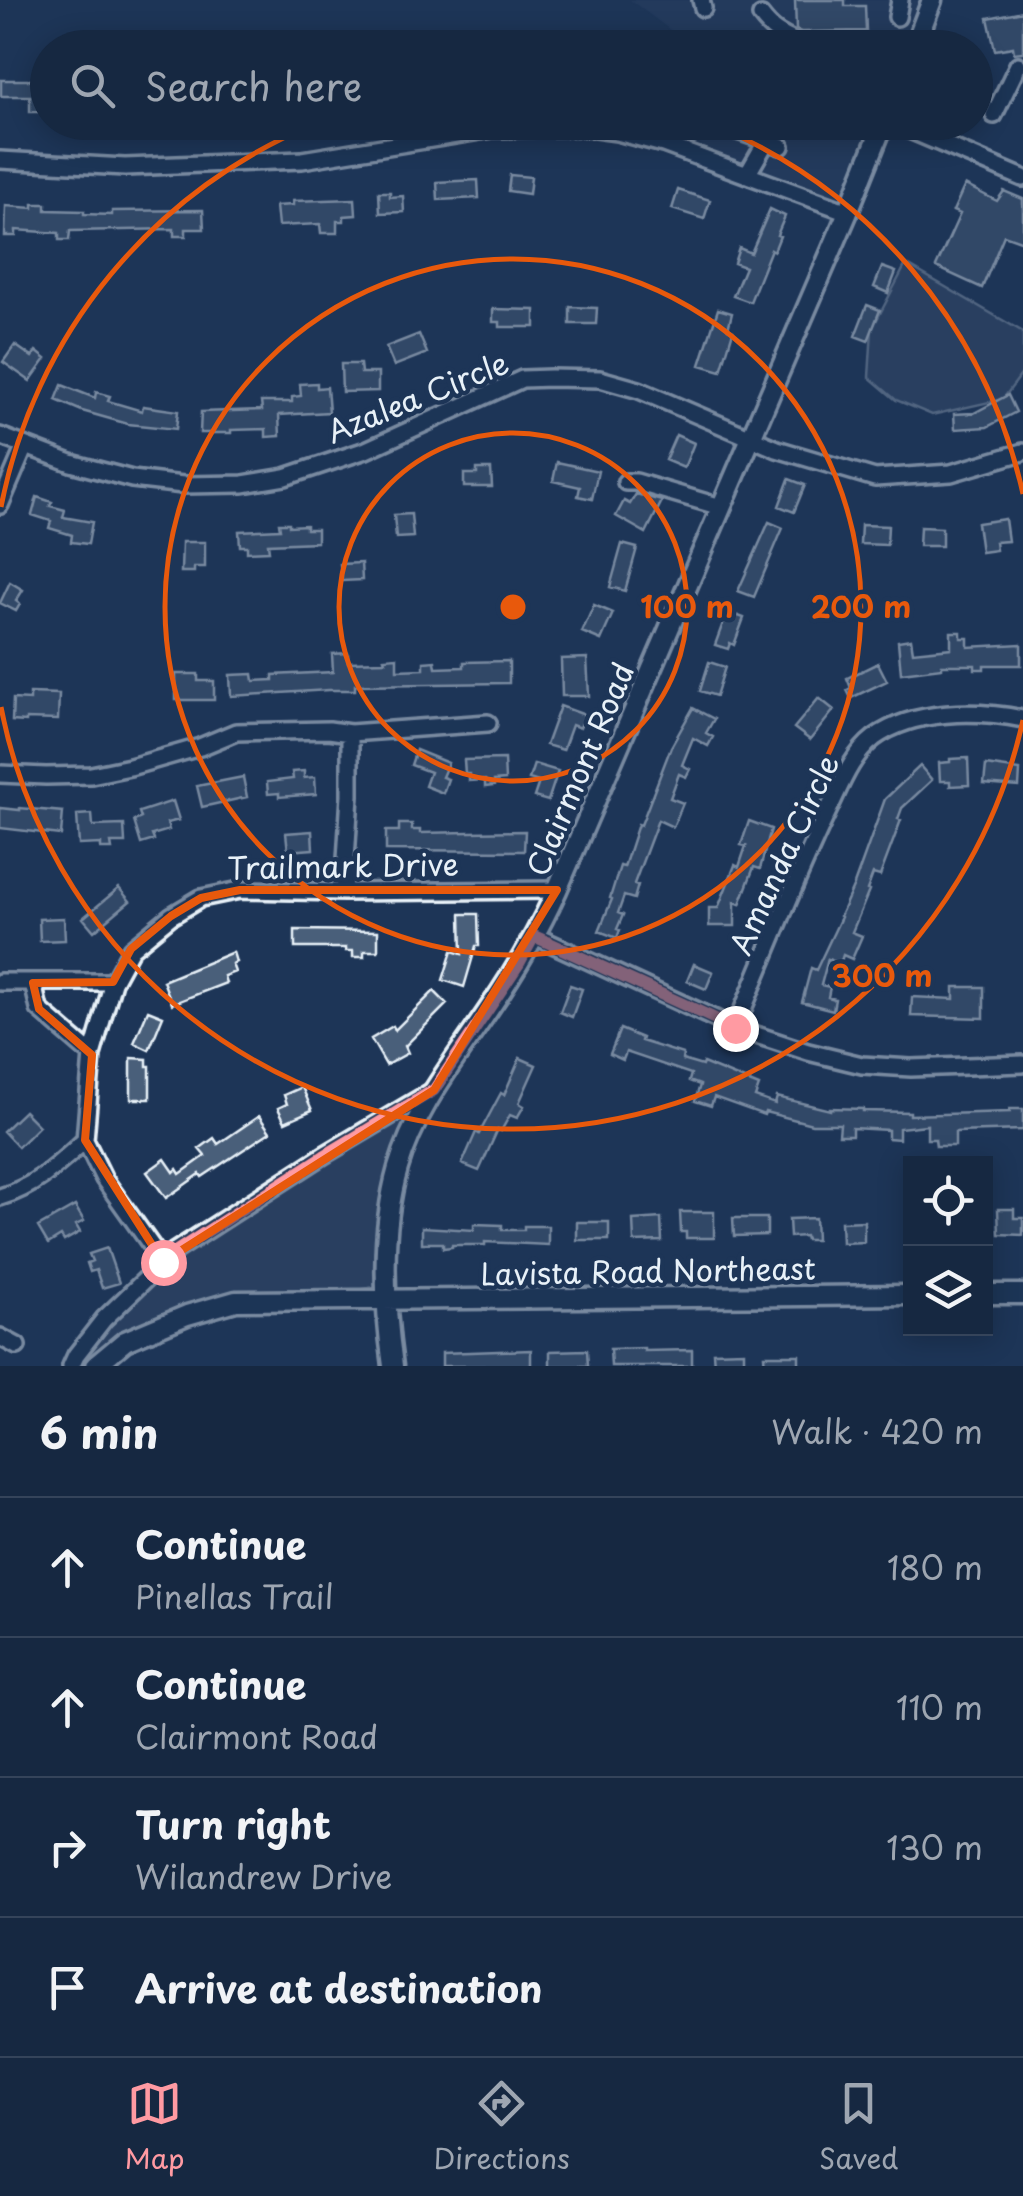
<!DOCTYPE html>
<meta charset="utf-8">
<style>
:root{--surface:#162841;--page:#23344c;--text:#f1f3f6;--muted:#9ea6b1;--line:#35445a;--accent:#ff9aa2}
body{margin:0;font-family:"Playpen Sans",sans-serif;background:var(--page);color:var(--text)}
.controls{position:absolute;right:30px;bottom:30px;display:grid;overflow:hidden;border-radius:0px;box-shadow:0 5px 25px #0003}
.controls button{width:90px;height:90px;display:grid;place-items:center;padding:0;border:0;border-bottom:2px solid var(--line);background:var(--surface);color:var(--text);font:50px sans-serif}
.stop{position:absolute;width:30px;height:30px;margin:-22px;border:8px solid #ff9aa2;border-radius:50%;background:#fff}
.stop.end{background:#ff9aa2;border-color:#fff;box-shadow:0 2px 10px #0008}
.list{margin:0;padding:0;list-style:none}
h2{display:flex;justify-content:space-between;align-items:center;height:130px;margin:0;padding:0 40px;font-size:42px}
h2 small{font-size:32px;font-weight:400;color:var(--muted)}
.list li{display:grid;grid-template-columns:65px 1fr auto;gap:30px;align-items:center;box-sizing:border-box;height:140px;padding:0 40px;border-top:2px solid var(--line)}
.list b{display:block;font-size:38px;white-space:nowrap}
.list p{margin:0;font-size:32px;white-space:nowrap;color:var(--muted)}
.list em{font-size:32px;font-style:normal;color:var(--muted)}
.icon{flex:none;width:55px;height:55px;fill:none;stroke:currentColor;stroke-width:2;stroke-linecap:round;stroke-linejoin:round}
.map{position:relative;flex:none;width:1023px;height:1366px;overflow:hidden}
.search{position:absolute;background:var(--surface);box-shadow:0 5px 25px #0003;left:30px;right:30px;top:30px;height:110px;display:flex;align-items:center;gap:25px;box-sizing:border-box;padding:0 35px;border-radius:55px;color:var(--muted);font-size:38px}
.sheet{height:690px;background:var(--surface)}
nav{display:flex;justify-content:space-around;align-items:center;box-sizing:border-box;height:140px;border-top:2px solid var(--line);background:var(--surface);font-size:28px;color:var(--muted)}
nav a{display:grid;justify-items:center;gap:5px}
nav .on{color:var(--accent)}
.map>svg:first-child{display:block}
.built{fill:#2a4162}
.green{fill:#374d6c;stroke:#909fb2;stroke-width:2.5}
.building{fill:#495e7a;stroke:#e8f1f8;stroke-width:2.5}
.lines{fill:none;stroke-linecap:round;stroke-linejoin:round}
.minor-casing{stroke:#e8f1f8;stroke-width:22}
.major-casing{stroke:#e8f1f8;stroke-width:25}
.minor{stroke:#1d3557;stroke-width:15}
.major{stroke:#1d3557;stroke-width:18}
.route{stroke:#ff9aa2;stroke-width:12}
.marked{fill:none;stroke:#e8590c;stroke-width:8;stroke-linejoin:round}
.ring{fill:none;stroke:#e8590c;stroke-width:5}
.labels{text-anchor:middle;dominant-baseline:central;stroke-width:9;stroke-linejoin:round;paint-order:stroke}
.street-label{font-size:30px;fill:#e8f1f8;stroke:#1d3557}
.centre{fill:#e8590c;stroke:#1d3557;stroke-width:5}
.ring-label{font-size:30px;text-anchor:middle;font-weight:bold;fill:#e8590c;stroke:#1d3557;stroke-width:9;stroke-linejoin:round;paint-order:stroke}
</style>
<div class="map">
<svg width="1023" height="1366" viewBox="0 0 1023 1366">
<rect width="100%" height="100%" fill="#1d3557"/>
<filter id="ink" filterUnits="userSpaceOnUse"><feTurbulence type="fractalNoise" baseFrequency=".01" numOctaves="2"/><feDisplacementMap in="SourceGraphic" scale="20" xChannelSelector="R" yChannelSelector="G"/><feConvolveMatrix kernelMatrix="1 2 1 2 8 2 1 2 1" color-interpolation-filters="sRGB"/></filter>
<g filter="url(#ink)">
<path class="built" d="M630 0H923L904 48 689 47V44Z
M672 122 874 123 835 223 671 127Z"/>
<path class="green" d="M906 264 1023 332V372L1003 399 932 415 896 400 869 377 872 329Z
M417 1105 389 1212 386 1285 293 1301 187 1315 95 1366H71L163 1262Z"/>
<path class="building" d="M795 0H845V6H865L866 31 801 32 796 30Z
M1023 11V52L1014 53 1013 47 995 50 988 18Z
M384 36 414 37V48H384Z
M1 80H34V87H42V112H30V96H1Z
M921 122H965L958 138Z
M510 175 531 177 529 194 508 191Z
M478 180 479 198 438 200 437 182Z
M965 185 997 201 1004 191 1023 199V242L1004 235 982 288 936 267 960 214 953 211Z
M678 190 710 200 704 219 672 209Z
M379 192H390V197L403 196 404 212 380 213Z
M355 199 356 215 344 216V221H337V233H321L320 224 278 226 276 206 293 205V201Z
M33 204H46V210L84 211V214L112 215V211L203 210 204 229H186V236H174V229L70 231 69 240H59V233L16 230V236H5L6 206 33 208Z
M770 209 785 216 777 235 780 236 774 251 771 249 750 302 733 296 745 267 734 263 739 248 751 253Z
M882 267 896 272 888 293 874 287Z
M867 305 880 310 868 341 855 336Z
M570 307 597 308 596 324H570Z
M493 309 535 310V327H500V322H493Z
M718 309 732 313 728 329 733 331 721 371 700 365Z
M419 334 427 353 394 366 386 347Z
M15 345 32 357 36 351 46 359 30 381 3 362Z
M341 364H360L361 373H378V391L342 392Z
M317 383V388L327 387 329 412 279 415 280 436 266 437V429L231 430V433H200L201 412 262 410 261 402H292V397L301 396 300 384Z
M62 385 95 398 96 392 110 396 108 401 142 411 143 406 178 411 176 429 128 424 82 411 56 400Z
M1008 395 1016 412 987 427 955 429 954 414 974 413Z
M676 435 694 443 684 468 665 460Z
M557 462 598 471 592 499 578 496 580 487 553 481Z
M477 469H491L492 487H464V474H477Z
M789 479 805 485 794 512 779 506Z
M636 494 662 501 646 533 616 516 624 501 630 504Z
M37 497 52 502 50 506 65 510 63 517 92 522 88 544 71 542 72 535 49 528 51 521 32 515Z
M411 514 413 537 396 538 394 515Z
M1005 519 1008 541 995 542 996 550 981 552 977 523Z
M769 522 783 528 754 597 738 591Z
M279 523H289V526L306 525V529H317V542L268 544 269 551 247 552V546H240L239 531 280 529Z
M861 525 888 526 887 545 860 544Z
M920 527 942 528V546H919Z
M182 542H205V567H194V572H181Z
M622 544 637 548 625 591 610 587Z
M361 563 362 580 342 581 340 564Z
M10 582 23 590 16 601 20 604 16 611 0 603Z
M594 605 613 613 601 640 582 632Z
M727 612 744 618 734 645 730 643 728 649 715 645Z
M951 632H961V638H968V647L1021 644V665H984V669H975V665H942V668L901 673 898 641 911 639 913 652 951 648Z
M348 653V662L385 661 384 658 397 657V670L424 669V662L435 661 436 668 464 667V662L509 661V683L355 685V690H329L231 696 230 675 253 674 254 681 273 680V675L333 672 332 654Z
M587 658 589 696H562L561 659Z
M709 662 725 667 716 696 700 691Z
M878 663 887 681 851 698 847 690 851 688 847 678Z
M176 674H198V681H214V700H176Z
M30 693 59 694 58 720 26 719V722L12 721 13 699 30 700Z
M819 698 834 710 810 740 794 728Z
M560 706 585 715 580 728 572 725 563 750 546 745Z
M693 708 714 719 706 733 713 737 708 746 693 738 682 765 690 769 686 777 679 774 670 798 683 803 673 827 658 820 634 884 638 885 634 899 624 896 618 913 623 915 617 929 620 930 617 938 599 931 612 899 610 898 620 866 624 867 638 824 641 825 671 747Z
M416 750 448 763 442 777 448 779 443 793 425 786 430 772 411 765Z
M968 758 969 785 950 786V781H940L939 763 950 762V759Z
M504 759 505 780 494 781V786L485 787V780L469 781V774H465L464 760Z
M534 764 558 771 548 801 534 797 539 782 529 779Z
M986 765 1020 770 1019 787 984 784Z
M920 766 932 780 902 808 898 819 901 820 880 876 873 874 867 890 869 891 852 932 862 936 852 959 843 955 840 964 828 959 821 985 830 987 828 997 835 999 833 1010 802 1002 811 968 816 970 841 917 840 916 854 885 885 799Z
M304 771V778L315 777 316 794 279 797V793L268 794 267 782 293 779 292 772Z
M243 777 247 797 202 807 197 786Z
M173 801 179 820 167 823 169 830 152 835 154 840 141 844 134 821 141 818 139 812Z
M0 808 20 810V808L63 812 61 835 0 828Z
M92 814 93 826 124 825 125 843H111L112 849H101V844L79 845 77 815Z
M749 821 771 829 760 869 754 867 740 904 735 902V926H709V908H718L735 865 739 867 746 846 741 845Z
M399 824H412V830H420V833L525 831 524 851 386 850V831H399Z
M312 831 313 849 288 851 286 833Z
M119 888 130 901 94 931 83 918Z
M461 914H478L479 946H476L464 987 443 980 452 951 462 954Z
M64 918 65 940 40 941 39 919Z
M295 930 378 931V951H364V957H353V951H346V948H295Z
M233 952 236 962 232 964 235 972 224 976 226 983 172 1004 163 981Z
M694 964 713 972 706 989 687 981Z
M570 985 582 989 572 1017 560 1012Z
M954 987H984V1018L911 1016 912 997 954 999Z
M434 991 447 1004 405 1046 408 1053 386 1065 371 1039 393 1026 395 1030Z
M148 1010 163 1016 149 1050 134 1043Z
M620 1029 642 1038 641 1041 683 1054 682 1060 702 1066 703 1063 759 1086 755 1097 775 1104 777 1097 830 1110V1108L863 1109V1111L910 1112V1115L1010 1112V1109H1023V1130L955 1132V1146H936L935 1139H927V1125L899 1128V1139L888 1138V1130L852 1128V1135H839L840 1124H812L765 1112 764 1115 714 1097 711 1106 695 1101 700 1085 689 1081 691 1074 626 1052 623 1060 610 1054Z
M131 1058 147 1059V1066H150V1099H131Z
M520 1058 536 1065 519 1103 524 1106 517 1118 510 1115 501 1131 498 1129 479 1171 462 1164 476 1132 479 1134 501 1093 504 1095Z
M302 1087 312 1110 285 1122 278 1108 287 1104 284 1095Z
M24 1111 39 1126 18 1147 3 1131Z
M259 1116 270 1132 202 1177 200 1174 166 1198 147 1172 165 1159 174 1172 177 1169 180 1174 205 1156 199 1149 214 1138 218 1144Z
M75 1206 84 1221 76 1225 80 1232 64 1241 61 1236 48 1244 38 1227Z
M998 1209H1014V1218H1023V1235L999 1234Z
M680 1212H714V1238H686V1232H681Z
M661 1218 662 1241 634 1242 633 1220Z
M733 1218H767V1235L734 1236Z
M815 1218 816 1240H806L805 1236 790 1237 789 1219Z
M864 1221V1242L842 1243 841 1222Z
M577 1222H609V1240H577Z
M474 1224 502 1225V1230H524V1226H548V1245L485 1242V1245H452V1247L443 1248V1243H422V1227L474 1230Z
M107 1248 119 1283 102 1288 96 1270 90 1272 87 1263 92 1261 89 1254Z
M644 1348V1351L692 1350V1366H611L610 1349Z
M531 1350V1366H442V1353Z
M587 1350 588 1366H550V1351Z
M744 1351V1366H714L713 1352Z
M764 1355H799V1366H765Z"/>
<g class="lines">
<defs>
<path id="minor" d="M701 0 703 8
M761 16C777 37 785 35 806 48
M897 17 900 0
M994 115 1018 65
M712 122 781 146
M891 122 1023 178
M0 160 125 167 302 160 493 129 581 127 617 132 663 144 848 212
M747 175 766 142
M0 436 71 463 132 479 183 485 243 484 285 477 366 450 522 379 551 378 600 379 639 390 777 449 875 478 951 473 1023 452
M626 482H636L721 507
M0 505 25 446
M0 774 46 776 91 775 130 767 200 747 236 732 329 730 350 733 488 723
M344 892 350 795V733
M535 936 735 1028 808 1052 862 1065 911 1068 1023 1064
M0 982H113
M33 983 39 1009 92 1055
M735 1028C766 955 795 880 829 809 841 784 852 755 874 738 914 709 977 710 1023 719
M0 1197C35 1187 59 1164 85 1140
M163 1262 104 1179 85 1140 92 1055 113 982 131 949 171 916 201 898 240 890 344 892 557 890
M0 1337 17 1346
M71 1366 76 1355 104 1319 175 1251 324 1155 434 1090"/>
<path id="major" d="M914 48 932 0
M986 1294H1023
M95 1366 125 1341 187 1315 236 1301 910 1295
M393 1366C384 1302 380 1231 398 1168 415 1109 455 1060 489 1009 515 971 538 932 557 890L848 212 884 122"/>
</defs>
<use href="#minor" class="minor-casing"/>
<use href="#major" class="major-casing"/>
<use href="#minor" class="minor"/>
<use href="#major" class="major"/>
</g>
</g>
<g class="lines" filter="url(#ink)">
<path class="route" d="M163 1262 175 1252 324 1156 434 1090 518 965 534 936 735 1028"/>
</g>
<path d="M0 0H1023V1366H0ZM240 890H557L434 1090 163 1262 85 1140 92 1055 39 1009 33 983 113 982 131 949 171 916 201 898Z" fill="#1d3557" fill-opacity=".55" fill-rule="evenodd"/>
<path class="marked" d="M240 890H557L434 1090 163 1262 85 1140 92 1055 39 1009 33 983 113 982 131 949 171 916 201 898Z"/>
<g class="ring">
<circle cx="513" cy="607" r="174"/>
<circle cx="513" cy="607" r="348"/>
<path d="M1023 720A522 522 0 0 1 1 707M1 507A522 522 0 0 1 317 123M709 123A522 522 0 0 1 1023 494"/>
</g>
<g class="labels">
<g class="street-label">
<text transform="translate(417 396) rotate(-22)">Azalea Circle</text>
<text transform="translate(579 769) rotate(-67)">Clairmont Road</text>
<text transform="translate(783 854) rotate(-65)">Amanda Circle</text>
<text transform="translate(343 865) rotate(-1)">Trailmark Drive</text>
<text transform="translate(648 1270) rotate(-1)">Lavista Road Northeast</text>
</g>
</g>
<circle cx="513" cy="607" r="15" class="centre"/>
<g class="ring-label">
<text x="687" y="618">100 m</text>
<text x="861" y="618">200 m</text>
<text x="882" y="987">300 m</text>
</g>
</svg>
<div class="controls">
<button><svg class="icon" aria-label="locate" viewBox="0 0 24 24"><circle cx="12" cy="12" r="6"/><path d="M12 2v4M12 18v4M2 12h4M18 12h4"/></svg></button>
<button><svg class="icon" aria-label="layers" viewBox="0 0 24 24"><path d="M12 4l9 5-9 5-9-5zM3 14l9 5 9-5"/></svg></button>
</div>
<div class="stop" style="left:163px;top:1262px"></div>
<div class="stop end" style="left:735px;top:1028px"></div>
<div class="search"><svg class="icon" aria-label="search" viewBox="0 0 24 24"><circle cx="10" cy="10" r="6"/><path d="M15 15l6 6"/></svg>Search here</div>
</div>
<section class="sheet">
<h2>6 min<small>Walk · 420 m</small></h2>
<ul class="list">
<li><svg class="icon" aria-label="ahead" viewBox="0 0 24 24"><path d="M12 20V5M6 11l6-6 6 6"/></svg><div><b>Continue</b><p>Pinellas Trail</p></div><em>180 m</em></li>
<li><svg class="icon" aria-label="ahead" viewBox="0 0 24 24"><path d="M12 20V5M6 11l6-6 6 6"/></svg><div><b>Continue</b><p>Clairmont Road</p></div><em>110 m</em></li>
<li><svg class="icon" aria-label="right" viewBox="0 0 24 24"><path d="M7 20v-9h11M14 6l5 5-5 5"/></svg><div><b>Turn right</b><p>Wilandrew Drive</p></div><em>130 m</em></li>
<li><svg class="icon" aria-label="arrive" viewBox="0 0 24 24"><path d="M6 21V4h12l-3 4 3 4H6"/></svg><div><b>Arrive at destination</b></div></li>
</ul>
</section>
<nav>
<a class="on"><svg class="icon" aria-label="map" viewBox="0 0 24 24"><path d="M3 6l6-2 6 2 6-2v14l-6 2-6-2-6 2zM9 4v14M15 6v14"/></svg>Map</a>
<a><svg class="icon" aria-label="directions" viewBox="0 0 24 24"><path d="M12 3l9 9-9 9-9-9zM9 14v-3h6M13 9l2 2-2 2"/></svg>Directions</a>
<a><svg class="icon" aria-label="saved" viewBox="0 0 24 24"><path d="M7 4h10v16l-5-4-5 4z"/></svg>Saved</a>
</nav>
